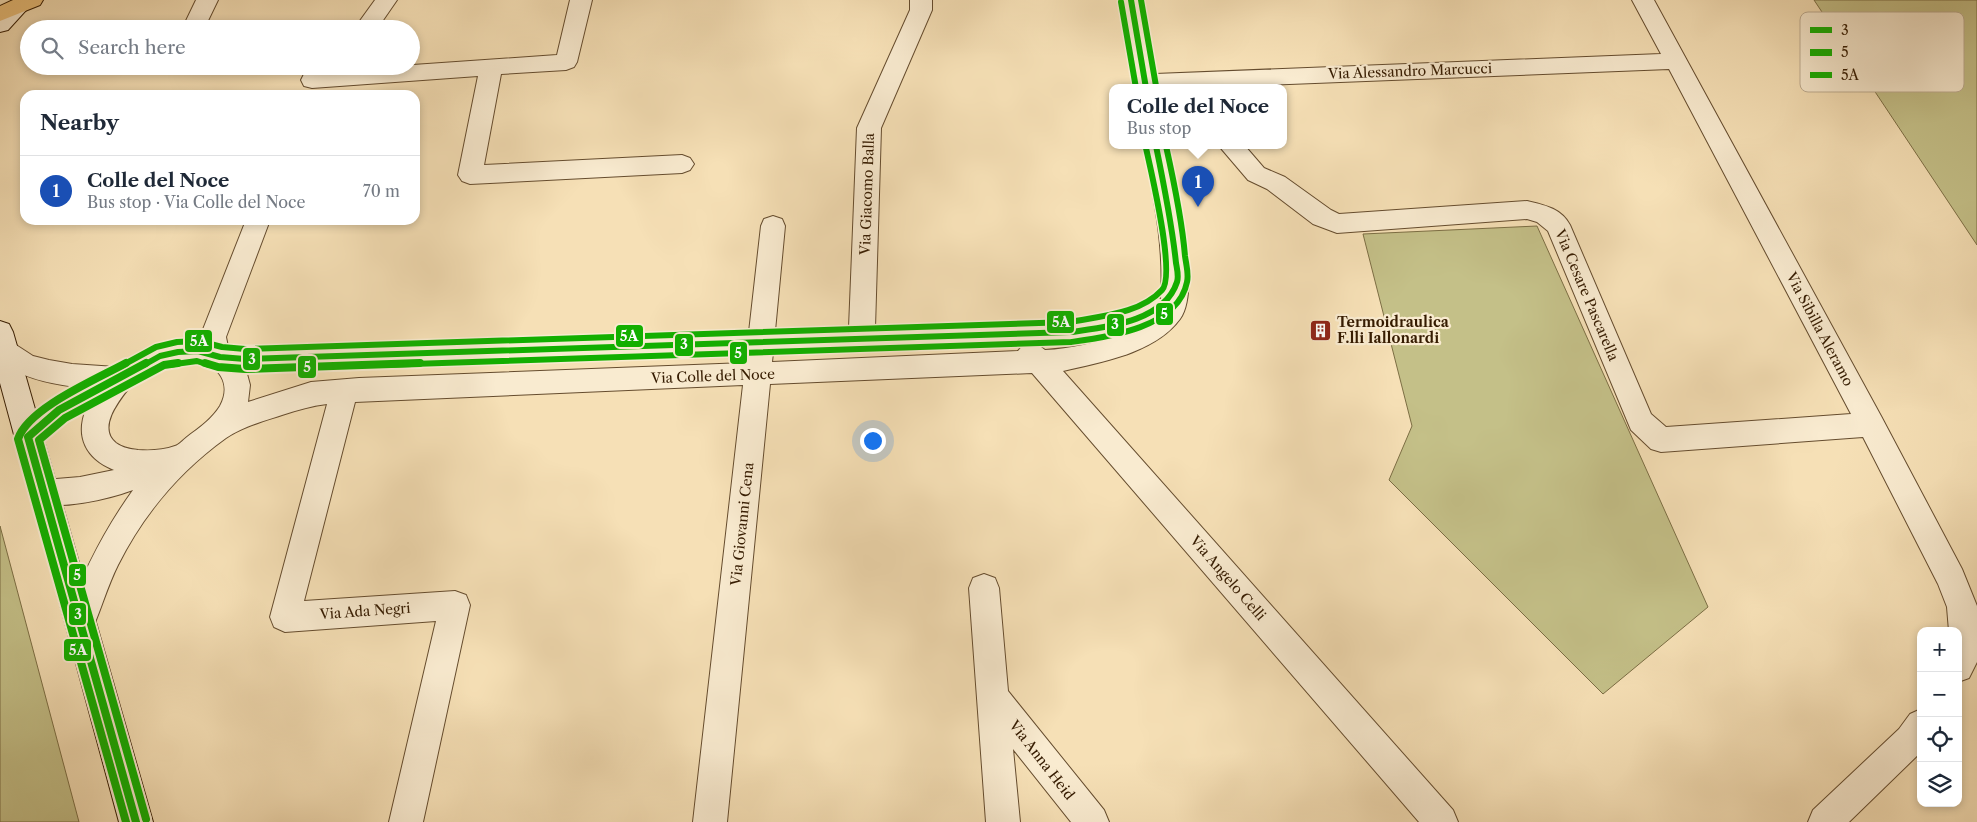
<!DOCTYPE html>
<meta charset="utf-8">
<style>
:root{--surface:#fff;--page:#f6f6f7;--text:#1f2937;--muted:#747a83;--line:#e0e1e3;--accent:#0f766e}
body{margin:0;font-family:"Libre Caslon Text",serif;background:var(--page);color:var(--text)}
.controls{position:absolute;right:15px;bottom:15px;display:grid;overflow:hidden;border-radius:10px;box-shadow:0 2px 8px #0003}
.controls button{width:45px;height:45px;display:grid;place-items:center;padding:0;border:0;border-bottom:1px solid var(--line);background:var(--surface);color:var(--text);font:25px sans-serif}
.you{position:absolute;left:872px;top:440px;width:18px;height:18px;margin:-12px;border:4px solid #fff;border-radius:50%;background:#1a73e8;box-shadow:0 0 0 8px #1a73e833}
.badge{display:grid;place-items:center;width:32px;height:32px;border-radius:50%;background:var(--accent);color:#fff;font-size:16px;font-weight:700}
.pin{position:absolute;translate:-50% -41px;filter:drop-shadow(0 1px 2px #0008)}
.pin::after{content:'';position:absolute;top:26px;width:18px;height:15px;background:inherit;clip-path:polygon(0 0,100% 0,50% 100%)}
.popup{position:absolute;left:1109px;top:84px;width:178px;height:65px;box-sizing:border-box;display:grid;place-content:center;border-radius:10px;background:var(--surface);filter:drop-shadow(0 1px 4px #0005);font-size:16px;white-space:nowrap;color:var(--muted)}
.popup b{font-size:19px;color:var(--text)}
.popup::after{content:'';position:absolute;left:50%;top:100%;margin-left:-10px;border:10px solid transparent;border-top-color:var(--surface)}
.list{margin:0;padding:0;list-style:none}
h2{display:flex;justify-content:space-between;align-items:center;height:65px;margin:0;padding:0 20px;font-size:21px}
h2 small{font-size:16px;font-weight:400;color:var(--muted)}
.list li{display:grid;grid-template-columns:32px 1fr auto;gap:15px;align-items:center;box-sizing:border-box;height:70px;padding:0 20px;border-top:1px solid var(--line)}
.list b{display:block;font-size:19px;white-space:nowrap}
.list p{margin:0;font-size:16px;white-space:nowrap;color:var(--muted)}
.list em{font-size:16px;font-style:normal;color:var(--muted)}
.icon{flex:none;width:28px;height:28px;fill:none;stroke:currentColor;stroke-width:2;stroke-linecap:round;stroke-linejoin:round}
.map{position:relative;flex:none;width:1977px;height:822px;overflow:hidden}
.search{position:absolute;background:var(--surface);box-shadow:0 2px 8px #0003;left:20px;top:20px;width:400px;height:55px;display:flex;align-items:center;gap:12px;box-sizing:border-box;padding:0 18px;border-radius:28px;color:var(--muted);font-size:19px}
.panel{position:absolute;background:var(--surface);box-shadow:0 2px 8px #0003;left:20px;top:90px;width:400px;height:135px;border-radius:15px}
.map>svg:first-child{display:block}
.green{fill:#c4c088;stroke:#7c6e44}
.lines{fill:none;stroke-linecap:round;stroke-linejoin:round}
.street-casing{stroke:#654c2e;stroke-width:2}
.secondary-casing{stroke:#351b01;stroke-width:2}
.primary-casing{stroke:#351b01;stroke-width:2}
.street{fill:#f9ebd0;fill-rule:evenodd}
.secondary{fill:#f9ebd0;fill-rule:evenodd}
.primary{fill:#ebc07b;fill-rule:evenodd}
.bus-1-far1-casing{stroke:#f9ebd0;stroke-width:9}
.bus-1-casing{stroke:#f9ebd0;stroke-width:12}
.bus-2-far1-casing{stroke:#f9ebd0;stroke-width:9}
.bus-2-casing{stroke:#f9ebd0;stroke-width:12}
.bus-3-far1-casing{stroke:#f9ebd0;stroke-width:9}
.bus-3-casing{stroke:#f9ebd0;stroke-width:12}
.bus-1-far1{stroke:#13af00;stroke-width:6}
.bus-1{stroke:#13af00;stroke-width:8}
.bus-2-far1{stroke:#13af00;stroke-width:6}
.bus-2{stroke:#13af00;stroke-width:8}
.bus-3-far1{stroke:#13af00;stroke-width:6}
.bus-3{stroke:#13af00;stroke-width:8}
.labels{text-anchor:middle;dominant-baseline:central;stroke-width:4.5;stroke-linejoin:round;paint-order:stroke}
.street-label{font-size:14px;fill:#351b01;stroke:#f9ebd0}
.poi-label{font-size:14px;font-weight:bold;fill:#351b01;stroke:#f9ebd0;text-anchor:start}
.key{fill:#f9ebd0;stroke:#bead92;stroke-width:1}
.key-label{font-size:14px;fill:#351b01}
.line-badge{stroke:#f9ebd0;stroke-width:2}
.badge-label{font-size:14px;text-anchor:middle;font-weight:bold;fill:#fff}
</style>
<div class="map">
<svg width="1977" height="822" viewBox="0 0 1977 822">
<rect width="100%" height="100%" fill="#f6e0b6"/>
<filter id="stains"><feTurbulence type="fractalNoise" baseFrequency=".004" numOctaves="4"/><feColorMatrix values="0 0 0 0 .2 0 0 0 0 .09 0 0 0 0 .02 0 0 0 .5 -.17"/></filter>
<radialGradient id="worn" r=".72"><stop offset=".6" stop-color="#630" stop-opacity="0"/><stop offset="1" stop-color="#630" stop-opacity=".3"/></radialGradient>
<path class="green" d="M1814 0H1977V245Z
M1537 226 1708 607 1603 694 1389 480 1412 426 1363 234Z
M0 526 79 822H0Z"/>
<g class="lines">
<defs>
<path id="street" d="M196 0H218L204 29H182Z
M375 0H397L377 29H354Z
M570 0H592L577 62 574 67 566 70 501 74 484 165 682 155 690 158 694 164 690 170 682 173 470 184 462 181 458 175 478 76 312 88 304 86 301 80 304 74 312 72 557 55Z
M910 0H932V10L881 128 875 328 1071 321 1121 312 1155 297 1161 299C1164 242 1154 201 1144 146H1168C1176 182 1202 289 1180 319 1155 353 1102 362 1063 371L1453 810 1458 822H1419L1032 373 770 384 727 822H693L743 385 355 402 304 601 455 591 466 595 470 605 423 822H389L436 621 285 632 274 627 270 617 327 404C311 406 297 410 282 415 264 421 242 427 226 438 180 471 143 515 118 565 107 587 101 610 91 632L80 637 69 632 65 622C82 574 103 532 133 490 109 499 58 511 34 502L30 493 34 484 44 480 80 477 114 470C86 459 75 437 86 409L69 418 38 446 28 449 18 446 14 437C25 413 55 399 77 387 50 384 23 378 0 362V341L4 340 13 343 33 356 49 360 72 364 116 367 160 345 187 340H200V337L246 220H270L226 337 228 347 245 348 749 332 761 226 764 219 773 216 782 219 785 226 775 331 849 328 857 128 910 10ZM1119 334C1096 343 1070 349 1045 350L1037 344 1071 343ZM1024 344 1018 351 772 362 773 353ZM746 354 745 363 359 378 311 382 248 402 250 385 246 370ZM196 362C219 364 232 384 220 406 212 419 199 428 187 437 183 440 179 445 175 446 164 450 150 451 138 450 130 449 123 448 116 443 96 427 121 398 132 384 137 379 159 368 166 366 175 362 186 362 196 362Z
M1120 0H1142L1155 74 1661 54 1632 0H1654L1881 416 1962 569 1977 606V662L1969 678 1958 682V631H1949L1947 607 1938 584 1863 437 1661 452 1651 449 1631 430 1548 231 1537 222 1527 219 1337 233 1313 224 1267 189 1248 180 1219 146H1245L1264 168 1285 177 1331 210 1339 214 1527 201C1544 205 1561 208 1570 225L1651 414 1666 427 1851 414 1669 69 1186 88H1135Z
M984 574 995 578 999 588 1008 691 1104 810 1109 822H1071L1013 749 1020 822H986L969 588 973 578Z
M1921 709V752L1849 822H1808L1813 810 1899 729 1910 714Z"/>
<path id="secondary" d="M17 1 25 3 28 8 8 30 0 32V12L9 3Z
M0 321 9 324 13 332 153 822H119L0 383Z"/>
<path id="primary" d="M13 0H43L40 5 0 21V6Z"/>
</defs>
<use href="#street" class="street-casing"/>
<use href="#secondary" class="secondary-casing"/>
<use href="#primary" class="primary-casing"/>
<use href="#street" class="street"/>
<use href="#secondary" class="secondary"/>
<use href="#primary" class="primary"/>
<defs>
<path id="bus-1-far1" d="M1131 0 1146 88
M144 365 160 356 178 352 198 351 220 357 245 359 1071 332C1106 327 1164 322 1177 282 1179 276 1177 269 1176 263 1172 224 1164 185 1156 146"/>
<path id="bus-1" d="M136 822 28 437 59 410 146 363"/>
<path id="bus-2-far1" d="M1121 2 1136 88
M168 365 197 361 209 365
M382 365 1071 342C1108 337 1178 328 1187 282 1189 274 1186 264 1185 256 1182 219 1174 182 1166 146"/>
<path id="bus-2" d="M205 363 218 367 245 369 420 363
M146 819 39 440 65 418 164 365 178 363"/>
<path id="bus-3-far1" d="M1141 0 1156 86
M123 365 156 347 177 342 199 341 222 347 245 349 1070 322C1100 316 1140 314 1162 290 1176 275 1151 171 1146 148"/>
<path id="bus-3" d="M126 363C97 379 28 408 18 439L126 822"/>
</defs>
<use href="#bus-1-far1" class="bus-1-far1-casing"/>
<use href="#bus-1" class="bus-1-casing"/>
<use href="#bus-2-far1" class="bus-2-far1-casing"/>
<use href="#bus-2" class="bus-2-casing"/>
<use href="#bus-3-far1" class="bus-3-far1-casing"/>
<use href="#bus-3" class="bus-3-casing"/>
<use href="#bus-1-far1" class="bus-1-far1"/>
<use href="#bus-1" class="bus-1"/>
<use href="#bus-2-far1" class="bus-2-far1"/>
<use href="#bus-2" class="bus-2"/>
<use href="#bus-3-far1" class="bus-3-far1"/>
<use href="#bus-3" class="bus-3"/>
</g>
<defs>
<symbol id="building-square" viewBox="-11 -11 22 22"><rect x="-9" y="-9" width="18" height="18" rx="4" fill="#8f2418" stroke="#f9ebd0"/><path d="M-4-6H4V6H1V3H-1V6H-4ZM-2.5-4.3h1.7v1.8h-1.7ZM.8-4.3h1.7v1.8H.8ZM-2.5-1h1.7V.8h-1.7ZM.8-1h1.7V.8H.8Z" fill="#fff"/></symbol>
</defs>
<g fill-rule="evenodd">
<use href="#building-square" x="1308" y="318" width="25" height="25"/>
</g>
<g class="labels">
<g class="street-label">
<text transform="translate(1410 71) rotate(-2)">Via Alessandro Marcucci</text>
<text transform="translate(867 194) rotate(-88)">Via Giacomo Balla</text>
<text transform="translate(1587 295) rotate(67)">Via Cesare Pascarella</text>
<text transform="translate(1820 329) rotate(62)">Via Sibilla Aleramo</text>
<text transform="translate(713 376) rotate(-2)">Via Colle del Noce</text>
<text transform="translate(742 524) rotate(-84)">Via Giovanni Cena</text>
<text transform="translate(1228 578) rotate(49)">Via Angelo Celli</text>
<text transform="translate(365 611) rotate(-4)">Via Ada Negri</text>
<text transform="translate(1042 760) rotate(52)">Via Anna Heid</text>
</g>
<g class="poi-label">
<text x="1337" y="322">Termoidraulica<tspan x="1337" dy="16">F.lli Iallonardi</tspan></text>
</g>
</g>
<rect x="1800" y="12" width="164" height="80" rx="8" class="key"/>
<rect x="1810" y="27" width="22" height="6" fill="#13af00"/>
<rect x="1810" y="49" width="22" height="7" fill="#13af00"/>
<rect x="1810" y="72" width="22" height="6" fill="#13af00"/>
<g class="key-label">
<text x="1841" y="35">3</text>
<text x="1841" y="57">5</text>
<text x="1841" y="80">5A</text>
</g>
<g class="line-badge">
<rect x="1155" y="302" width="19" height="24" rx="5" fill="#13af00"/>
<rect x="1046" y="310" width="29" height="24" rx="5" fill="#13af00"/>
<rect x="1106" y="313" width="19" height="24" rx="5" fill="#13af00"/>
<rect x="615" y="324" width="29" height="24" rx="5" fill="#13af00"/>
<rect x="184" y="329" width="29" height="24" rx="5" fill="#13af00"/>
<rect x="674" y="333" width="20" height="24" rx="5" fill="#13af00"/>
<rect x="729" y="341" width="19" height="24" rx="5" fill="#13af00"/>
<rect x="242" y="347" width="19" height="24" rx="5" fill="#13af00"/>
<rect x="297" y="355" width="20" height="24" rx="5" fill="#13af00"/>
<rect x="68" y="563" width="19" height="24" rx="5" fill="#13af00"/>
<rect x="68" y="602" width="19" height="24" rx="5" fill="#13af00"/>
<rect x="63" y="638" width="29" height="24" rx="5" fill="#13af00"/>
</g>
<g class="badge-label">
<text x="1164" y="319">5</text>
<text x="1061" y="327">5A</text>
<text x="1115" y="329">3</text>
<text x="629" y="341">5A</text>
<text x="199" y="346">5A</text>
<text x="684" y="349">3</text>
<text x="738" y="358">5</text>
<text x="252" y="364">3</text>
<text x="307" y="372">5</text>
<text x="77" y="580">5</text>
<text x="78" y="619">3</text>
<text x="78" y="655">5A</text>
</g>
<rect width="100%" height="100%" filter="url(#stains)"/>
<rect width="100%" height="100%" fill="url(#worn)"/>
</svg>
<div class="controls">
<button>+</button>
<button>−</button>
<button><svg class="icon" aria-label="locate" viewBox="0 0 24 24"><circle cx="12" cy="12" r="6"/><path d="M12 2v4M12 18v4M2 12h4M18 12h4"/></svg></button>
<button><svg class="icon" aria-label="layers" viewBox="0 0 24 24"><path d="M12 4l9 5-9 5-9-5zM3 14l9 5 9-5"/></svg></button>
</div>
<div class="you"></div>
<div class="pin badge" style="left:1198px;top:207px;background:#1a4fb4">1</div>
<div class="popup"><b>Colle del Noce</b>Bus stop</div>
<div class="search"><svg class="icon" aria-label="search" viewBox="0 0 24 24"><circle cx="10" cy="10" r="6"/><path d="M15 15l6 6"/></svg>Search here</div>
<section class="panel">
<h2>Nearby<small></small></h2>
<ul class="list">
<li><span class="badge" style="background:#1a4fb4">1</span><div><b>Colle del Noce</b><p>Bus stop · Via Colle del Noce</p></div><em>70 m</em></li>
</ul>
</section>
</div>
